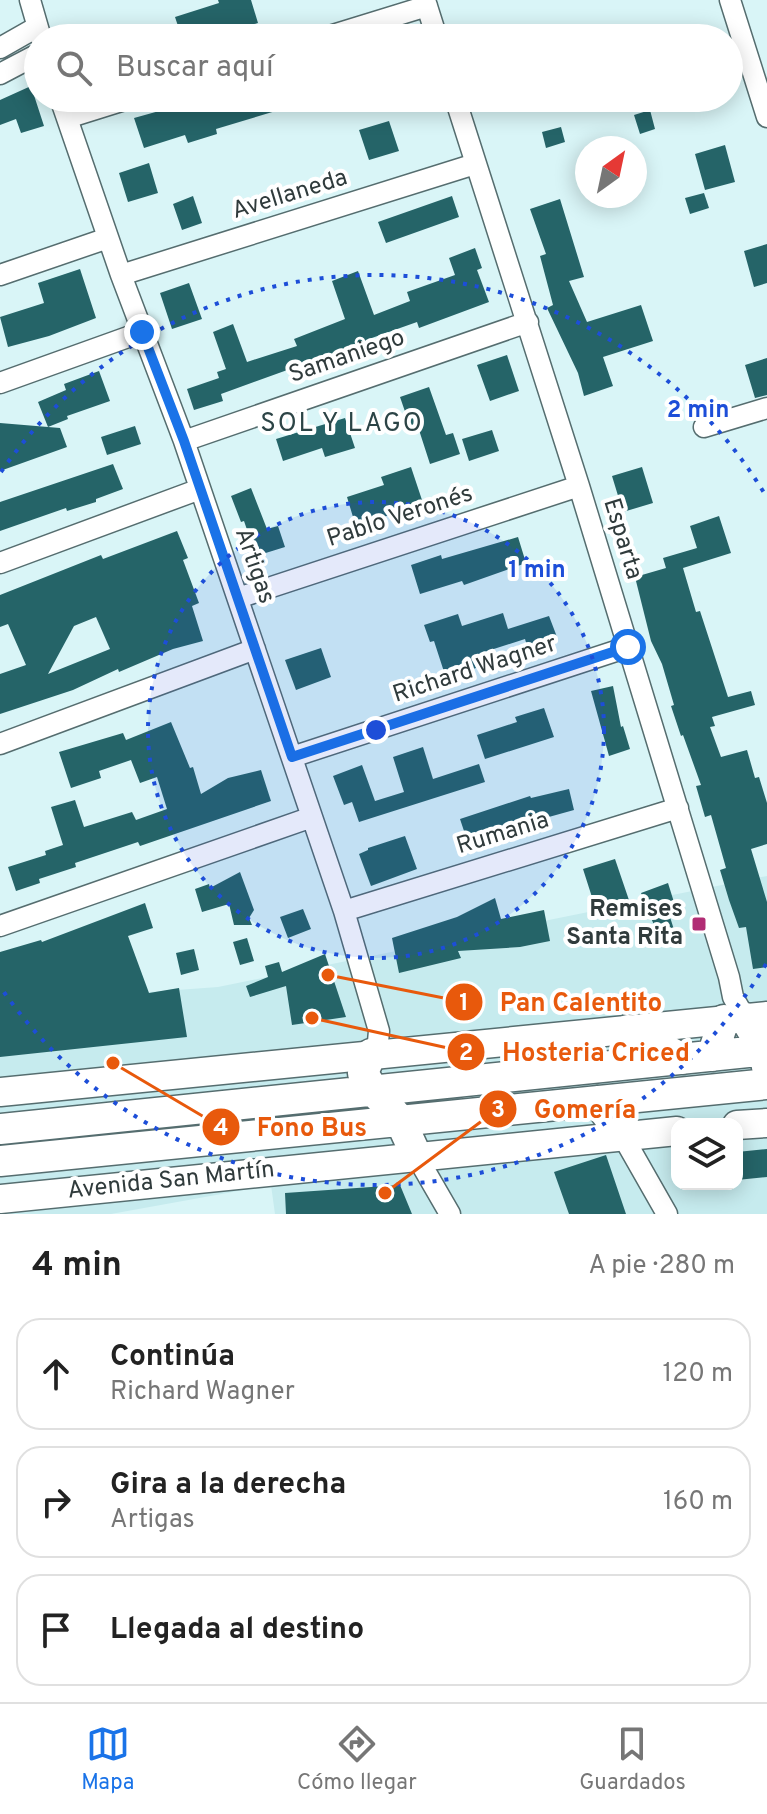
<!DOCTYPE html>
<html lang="es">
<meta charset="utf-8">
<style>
:root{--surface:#fff;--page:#f6f6f6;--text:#222;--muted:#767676;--line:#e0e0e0;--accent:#1a73e8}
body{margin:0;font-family:Overpass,sans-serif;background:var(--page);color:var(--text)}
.controls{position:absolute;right:24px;bottom:24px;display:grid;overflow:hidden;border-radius:16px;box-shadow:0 4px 20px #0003}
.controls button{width:72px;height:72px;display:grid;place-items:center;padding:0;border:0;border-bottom:2px solid var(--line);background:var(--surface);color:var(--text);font:40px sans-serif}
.compass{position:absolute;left:575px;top:136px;width:72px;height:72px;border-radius:50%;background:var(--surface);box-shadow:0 4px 20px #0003;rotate:33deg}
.stop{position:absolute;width:24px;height:24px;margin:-18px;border:6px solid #1a73e8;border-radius:50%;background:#fff}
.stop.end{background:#1a73e8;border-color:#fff;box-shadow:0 2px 8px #0008}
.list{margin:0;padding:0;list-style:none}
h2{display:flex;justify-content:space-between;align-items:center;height:104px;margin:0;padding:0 32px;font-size:34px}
h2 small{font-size:26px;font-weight:400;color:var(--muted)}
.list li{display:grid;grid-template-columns:52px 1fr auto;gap:24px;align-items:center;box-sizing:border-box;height:112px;margin:0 16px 16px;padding:0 16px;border:2px solid var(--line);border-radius:24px}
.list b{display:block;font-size:30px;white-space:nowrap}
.list p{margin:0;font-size:26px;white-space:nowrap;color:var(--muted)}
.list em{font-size:26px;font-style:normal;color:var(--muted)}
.icon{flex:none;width:44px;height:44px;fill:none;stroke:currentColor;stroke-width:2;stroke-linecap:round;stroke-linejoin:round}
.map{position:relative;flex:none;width:767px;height:1214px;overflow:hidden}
.search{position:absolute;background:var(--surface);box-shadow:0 4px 20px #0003;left:24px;right:24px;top:24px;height:88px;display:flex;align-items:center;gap:20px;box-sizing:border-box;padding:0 28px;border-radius:44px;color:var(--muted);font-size:30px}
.sheet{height:488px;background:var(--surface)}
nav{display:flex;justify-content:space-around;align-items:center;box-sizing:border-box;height:112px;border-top:2px solid var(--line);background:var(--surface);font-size:22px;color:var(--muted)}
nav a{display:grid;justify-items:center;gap:4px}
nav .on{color:var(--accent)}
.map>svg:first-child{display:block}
.built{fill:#c6ebee;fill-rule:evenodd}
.building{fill:#256468;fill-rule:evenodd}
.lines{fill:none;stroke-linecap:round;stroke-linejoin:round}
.minor-casing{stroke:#556d6f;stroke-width:23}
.secondary-casing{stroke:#556d6f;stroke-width:31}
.primary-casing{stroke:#556d6f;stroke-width:33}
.minor{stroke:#fff;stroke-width:20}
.secondary{stroke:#fff;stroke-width:28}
.primary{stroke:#fff;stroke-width:30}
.route{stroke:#1a73e8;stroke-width:10}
.ring{fill:none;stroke:#1d4ed8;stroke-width:4;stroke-dasharray:4 8}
.poi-dot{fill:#b12c74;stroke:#fff;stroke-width:3}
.labels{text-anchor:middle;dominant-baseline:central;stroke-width:8;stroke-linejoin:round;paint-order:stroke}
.street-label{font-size:24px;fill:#303b3c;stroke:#fff}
.poi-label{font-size:24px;font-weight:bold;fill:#303b3c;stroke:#fff;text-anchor:end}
.neighbourhood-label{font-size:26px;letter-spacing:2px;fill:#2c4446;stroke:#fff}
.centre{fill:#1d4ed8;stroke:#fff;stroke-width:4}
.ring-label{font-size:24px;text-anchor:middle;font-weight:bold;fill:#1d4ed8;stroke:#fff;stroke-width:8;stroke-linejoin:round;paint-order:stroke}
.leader{fill:none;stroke:#e8590c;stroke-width:3}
.callout-dot{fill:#e8590c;stroke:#fff;stroke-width:3}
.mark-label{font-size:24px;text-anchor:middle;font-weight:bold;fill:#fff}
.callout-label{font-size:26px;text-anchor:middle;font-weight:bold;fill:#e8590c;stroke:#fff;stroke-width:8;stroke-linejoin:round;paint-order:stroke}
</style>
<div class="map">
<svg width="767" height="1214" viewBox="0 0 767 1214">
<rect width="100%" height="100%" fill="#d9f5f7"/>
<path class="built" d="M767 876V1214H275L271 1185 111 1214H0V1003L218 987ZM677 1124H737V1184H677Z"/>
<path class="building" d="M218 0H251L258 23 208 38H182L175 17 219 3Z
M31 86 44 126 21 133 16 119 0 125V100Z
M206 98H308L309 101 216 129 217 134 188 143 185 135 144 148 134 118Z
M650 110 655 129 640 134 634 115Z
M389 121 399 151 369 160 359 130Z
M561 127 565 142 546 148 542 132Z
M725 145 735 182 705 190 695 154Z
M149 163 158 193 128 202 119 173Z
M704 193 709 208 690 214 685 198Z
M193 196 202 223 182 230 173 204Z
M452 196 459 217 386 243 378 222Z
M560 199 584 277 569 281 587 322 641 305 653 341 603 357 613 386 584 396 578 373 547 308 553 305 540 256 546 254 530 209Z
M767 244V283L754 287 744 251Z
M475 248 482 268 477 270 489 302 419 328 417 322 369 339 371 343 340 351 221 394 223 401 194 410 187 389 219 378 217 372 226 369 213 332 233 324 247 362 297 346 294 339 345 319 332 281 358 271 374 315 410 301 407 292 455 275 449 258Z
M80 269 96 318 49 336 8 347 0 317 44 303 38 283Z
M189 283 202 319 172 329 160 293Z
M507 355 519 391 490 401 477 365Z
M767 358V395L755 398 745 365Z
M99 371 110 401 67 416 68 419 48 427 60 428 67 447 0 471V423L48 427 38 402 66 390 64 384Z
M429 387 446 435 453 433 460 454 430 464 419 430 412 432 400 397Z
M345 418 355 448 325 457 322 448 283 461 276 439Z
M135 426 141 444 107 455 101 437Z
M492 430 499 451 469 461 462 439Z
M113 464 123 489 96 499V502L67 511 66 508 0 531V502Z
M411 467 423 503 356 527 347 497 384 485 381 477Z
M642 467 653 503 623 512 612 476Z
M251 488 267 529 278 526 285 547 256 556 244 521 241 522 231 496Z
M719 516 731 553 683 568 696 612 700 611 728 697 751 691 755 705 712 717 715 726 710 727 721 757 747 750 755 778 759 777 767 803V844L751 849 767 902V967L753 969 746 927 739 928 729 900 720 870 726 868 711 815 705 817 696 786 701 785 683 735 681 736 671 706 674 705 662 664 651 641 635 577 666 568 663 558 697 548 690 526Z
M177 531 188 558 183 560 199 603 192 606 203 641 173 649 119 672 118 669 73 690 0 714V674L26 665 8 624 0 627V595L101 555 103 559ZM96 617 110 649 48 674 74 626Z
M518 537 526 563 464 585 462 581 420 594 411 565 441 555 442 559Z
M503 613 508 629 549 616 557 637 527 646 525 639 472 656 476 668 446 678 434 641 430 642 424 625 458 614 462 626Z
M321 648 331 677 296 690 285 660Z
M613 686 621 727 623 726 630 749 609 756 591 691Z
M544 708 554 737 485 759 477 735 517 722 515 717Z
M171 722 190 768 193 767 201 794 228 778 261 770 271 801 140 846 138 842 75 863 76 867 39 879 40 883 16 891 8 867 46 855 45 851 63 845 51 807 75 800 84 827 132 812 136 820 167 809 157 777 140 783 131 760 99 771 101 778 71 788 59 752 123 733 126 740Z
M423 747 433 779 479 764 485 782 359 822 352 802 344 805 333 776 362 765 375 801 404 792 393 757Z
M569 789 574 810 538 820 540 826 470 849 460 819 530 796 531 798Z
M405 836 417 869 371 886 359 854 368 850V848Z
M615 859 631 906 598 916 583 869Z
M240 872 254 910 249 918 252 925H234L229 904 202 912 195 889 209 884 210 888Z
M668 883 678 915 670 917 676 936 660 940 641 893Z
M495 898 501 919 544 910 550 941 520 947 458 951 461 958 399 973 392 938 457 917Z
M145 903 153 928 128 936 149 993 179 988 187 1037 0 1057V952L41 940 42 942Z
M303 909 311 929 288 938 280 917Z
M247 938 254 961 240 965 233 942Z
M194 949 199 970 181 975 176 953Z
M325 954 346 1017 292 1025 286 986 250 997 246 986 268 977 265 966 279 962 282 972Z
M767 1149V1177L737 1180V1152Z
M606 1155 626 1214H569L554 1172Z
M400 1185 412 1214H286L285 1193Z"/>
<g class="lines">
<defs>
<path id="minor" d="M30 0 41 38
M425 0 437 38
M730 0 767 117
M323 38 427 6
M0 48 37 27
M0 74 38 54
M60 98 121 275 184 441 344 911 379 1031 378 1042 371 1054
M455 98 579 486 729 977 733 997 745 1018
M67 118 131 98
M0 275 108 238
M121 275 475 164
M0 383 142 332
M704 427 767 408
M184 441 528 322
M0 563 200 489
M238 598 579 486
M0 744 255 649
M292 757 628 647
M344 911 678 808
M0 926 312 817
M622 1135 667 1214
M417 1157 450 1214"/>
<path id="secondary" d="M0 1092 767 1016
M737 1125 767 1123
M0 1199 677 1131"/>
<path id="primary" d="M745 1018 764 1050 767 1067
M628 1030 683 1059
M371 1054 363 1073 373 1090 400 1120 417 1157
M712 1056 724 1020
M597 1101 622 1135
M0 1129 767 1050
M0 1161 767 1084"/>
</defs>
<use href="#minor" class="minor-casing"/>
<use href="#secondary" class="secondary-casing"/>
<use href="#primary" class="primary-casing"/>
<use href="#minor" class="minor"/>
<use href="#secondary" class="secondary"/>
<use href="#primary" class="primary"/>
</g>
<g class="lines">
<path class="route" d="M142 332 184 441 292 757 628 647"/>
</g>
<circle cx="376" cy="730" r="228" fill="#1d4ed8" fill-opacity=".12"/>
<g class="ring">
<circle cx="376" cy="730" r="228"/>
<path d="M766 964A455 455 0 0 1 1 988M1 472A455 455 0 0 1 766 496"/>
</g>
<rect class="poi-dot" x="691" y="916" width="16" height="16" rx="4"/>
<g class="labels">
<g class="street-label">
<text transform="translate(290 195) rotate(-17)">Avellaneda</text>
<text transform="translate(347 357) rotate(-19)">Samaniego</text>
<text transform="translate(400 517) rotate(-18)">Pablo Veronés</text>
<text transform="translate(622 539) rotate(73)">Esparta</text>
<text transform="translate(254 566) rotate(71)">Artigas</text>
<text transform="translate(475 670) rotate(-18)">Richard Wagner</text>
<text transform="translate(503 834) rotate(-17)">Rumania</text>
<text transform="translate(171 1181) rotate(-6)">Avenida San Martín</text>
</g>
<g class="poi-label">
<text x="683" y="910">Remises<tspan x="683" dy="28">Santa Rita</tspan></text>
</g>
<g class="neighbourhood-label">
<text x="342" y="424">SOL Y LAGO</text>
</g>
</g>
<circle cx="376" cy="730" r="12" class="centre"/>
<g class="ring-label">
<text x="698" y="417">2 min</text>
<text x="537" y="577">1 min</text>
</g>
<path class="leader" d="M328 975L464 1002M312 1018L466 1052M385 1193L498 1109M113 1063L221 1127"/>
<g class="callout-dot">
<circle cx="328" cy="975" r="8"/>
<circle cx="312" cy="1018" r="8"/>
<circle cx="385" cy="1193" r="8"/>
<circle cx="113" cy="1063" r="8"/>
<circle cx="464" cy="1002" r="20"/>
<circle cx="466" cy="1052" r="20"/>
<circle cx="498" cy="1109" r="20"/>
<circle cx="221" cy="1127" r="20"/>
</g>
<g class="mark-label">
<text x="464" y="1010">1</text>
<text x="466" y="1060">2</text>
<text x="498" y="1117">3</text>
<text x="221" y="1135">4</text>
</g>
<g class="callout-label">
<text x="581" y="1011">Pan Calentito</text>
<text x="596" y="1061">Hosteria Criced</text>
<text x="585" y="1118">Gomería</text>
<text x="312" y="1136">Fono Bus</text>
</g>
</svg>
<div class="controls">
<button><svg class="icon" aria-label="layers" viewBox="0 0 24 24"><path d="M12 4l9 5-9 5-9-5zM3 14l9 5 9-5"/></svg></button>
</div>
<svg class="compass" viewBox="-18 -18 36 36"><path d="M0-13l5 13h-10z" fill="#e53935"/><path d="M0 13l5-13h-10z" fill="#767676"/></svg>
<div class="stop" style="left:628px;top:647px"></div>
<div class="stop end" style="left:142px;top:332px"></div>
<div class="search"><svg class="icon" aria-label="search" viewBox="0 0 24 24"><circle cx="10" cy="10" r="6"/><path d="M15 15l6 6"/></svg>Buscar aquí</div>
</div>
<section class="sheet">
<h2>4 min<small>A pie · 280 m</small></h2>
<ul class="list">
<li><svg class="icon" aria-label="ahead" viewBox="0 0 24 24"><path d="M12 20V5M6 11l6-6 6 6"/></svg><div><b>Continúa</b><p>Richard Wagner</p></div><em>120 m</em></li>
<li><svg class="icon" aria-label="right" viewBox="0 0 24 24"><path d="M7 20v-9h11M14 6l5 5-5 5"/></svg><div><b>Gira a la derecha</b><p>Artigas</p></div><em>160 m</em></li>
<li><svg class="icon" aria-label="arrive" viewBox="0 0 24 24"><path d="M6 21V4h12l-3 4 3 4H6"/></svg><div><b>Llegada al destino</b></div></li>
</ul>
</section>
<nav>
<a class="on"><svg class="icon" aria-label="map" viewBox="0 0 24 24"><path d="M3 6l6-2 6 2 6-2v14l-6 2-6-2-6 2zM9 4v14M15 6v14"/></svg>Mapa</a>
<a><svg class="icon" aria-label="directions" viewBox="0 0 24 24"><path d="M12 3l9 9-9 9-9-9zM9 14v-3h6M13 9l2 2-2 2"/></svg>Cómo llegar</a>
<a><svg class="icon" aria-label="saved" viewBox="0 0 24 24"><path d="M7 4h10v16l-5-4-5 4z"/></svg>Guardados</a>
</nav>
